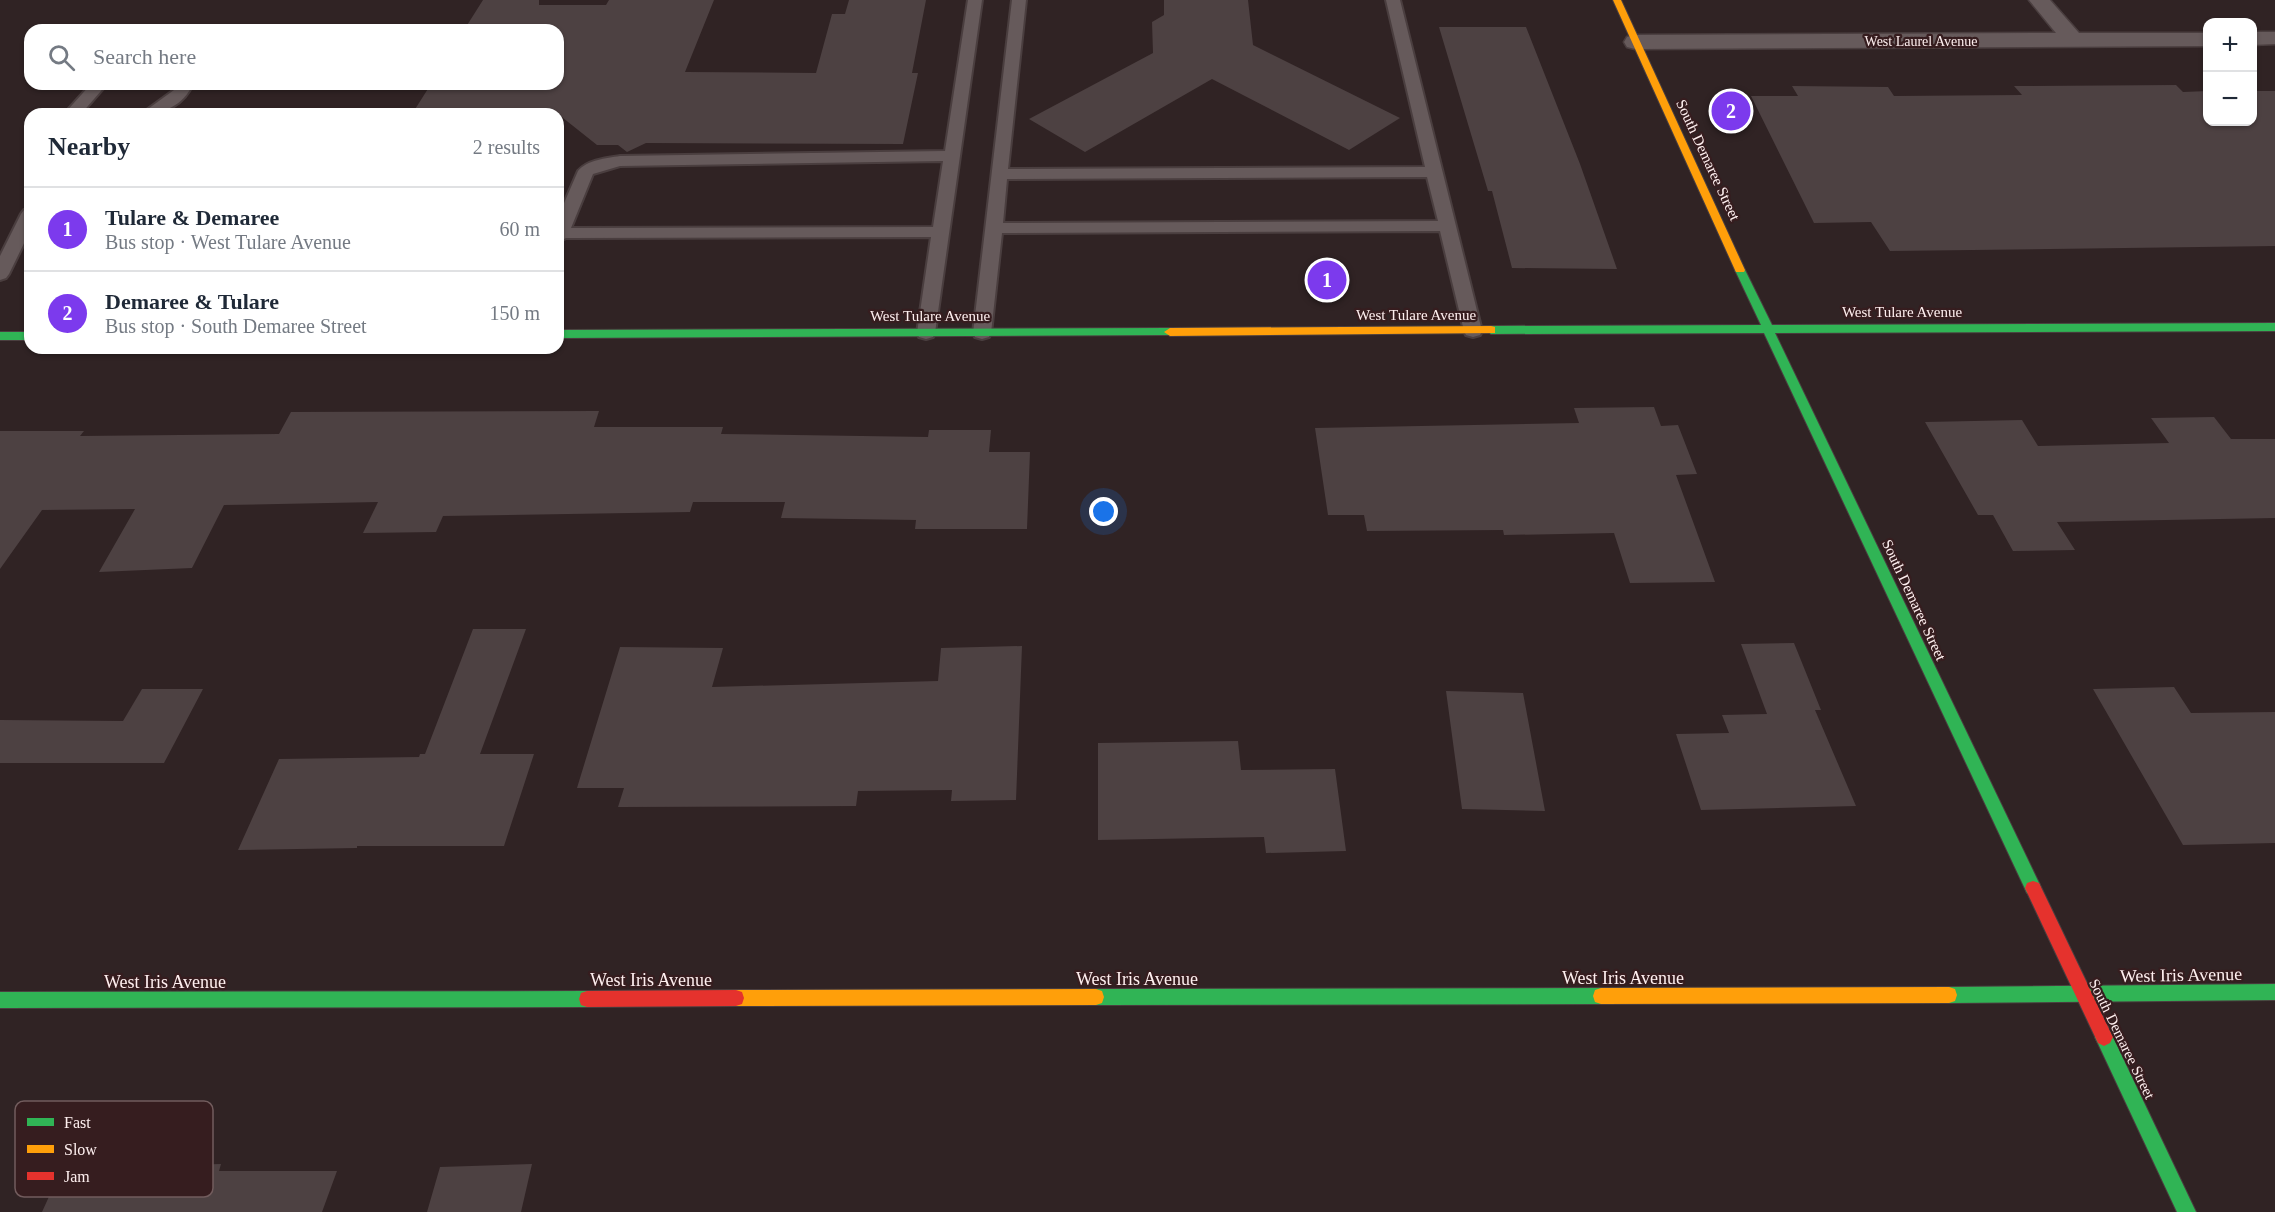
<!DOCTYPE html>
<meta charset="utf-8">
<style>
:root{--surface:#fff;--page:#f2f2f3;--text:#1f2937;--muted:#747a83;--line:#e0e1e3;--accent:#7c3aed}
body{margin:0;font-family:"Times New Roman",serif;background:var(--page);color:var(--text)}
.controls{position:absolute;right:18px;top:18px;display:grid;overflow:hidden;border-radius:12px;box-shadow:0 2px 4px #0004}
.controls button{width:54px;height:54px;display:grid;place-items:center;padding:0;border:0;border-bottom:2px solid var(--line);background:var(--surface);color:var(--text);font:30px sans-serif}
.you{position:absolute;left:1104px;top:512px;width:21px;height:21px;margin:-15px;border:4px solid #fff;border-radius:50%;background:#1a73e8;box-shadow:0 0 0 9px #1a73e833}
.badge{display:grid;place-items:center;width:39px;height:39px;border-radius:50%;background:var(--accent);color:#fff;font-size:20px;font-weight:700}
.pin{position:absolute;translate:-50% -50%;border:3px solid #fff;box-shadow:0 2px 6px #0006}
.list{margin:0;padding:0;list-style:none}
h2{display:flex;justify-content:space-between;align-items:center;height:78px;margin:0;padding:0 24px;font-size:26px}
h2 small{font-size:20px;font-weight:400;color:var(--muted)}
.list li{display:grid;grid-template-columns:39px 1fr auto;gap:18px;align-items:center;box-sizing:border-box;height:84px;padding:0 24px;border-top:2px solid var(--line)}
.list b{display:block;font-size:22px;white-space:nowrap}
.list p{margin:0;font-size:20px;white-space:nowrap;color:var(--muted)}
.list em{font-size:20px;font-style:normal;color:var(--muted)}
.icon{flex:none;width:33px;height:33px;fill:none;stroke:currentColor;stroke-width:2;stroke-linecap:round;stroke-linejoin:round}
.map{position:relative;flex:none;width:2275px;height:1212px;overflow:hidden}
.search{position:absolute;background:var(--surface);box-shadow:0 2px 4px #0004;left:24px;top:24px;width:540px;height:66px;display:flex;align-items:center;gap:15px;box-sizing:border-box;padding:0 21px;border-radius:18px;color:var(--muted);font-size:22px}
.panel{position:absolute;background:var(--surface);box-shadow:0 2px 4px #0004;left:24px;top:108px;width:540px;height:246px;border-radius:18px}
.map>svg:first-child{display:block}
.building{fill:#4d4142}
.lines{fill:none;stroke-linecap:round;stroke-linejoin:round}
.lane-casing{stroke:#4a3e3f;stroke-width:4}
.street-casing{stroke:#4a3e3f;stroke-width:3}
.fast-casing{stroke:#4a3e3f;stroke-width:2}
.slow-casing{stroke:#4a3e3f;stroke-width:2}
.jam-casing{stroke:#4a3e3f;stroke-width:2}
.lane{fill:#665a5b;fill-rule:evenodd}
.street{fill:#665a5b;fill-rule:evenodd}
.fast{fill:#30b455;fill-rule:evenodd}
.slow{fill:#ff9f0a;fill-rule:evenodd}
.jam{fill:#e5322d;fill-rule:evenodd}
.labels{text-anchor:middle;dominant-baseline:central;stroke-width:4.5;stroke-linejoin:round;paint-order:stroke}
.far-street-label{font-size:14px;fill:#feefef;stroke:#361d1f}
.street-label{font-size:15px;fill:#feefef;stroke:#361d1f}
.near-street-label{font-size:18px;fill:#feefef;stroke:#361d1f}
.key{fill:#361d1f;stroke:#725c5d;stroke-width:1.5}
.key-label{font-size:16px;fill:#feefef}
</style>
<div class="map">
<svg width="2275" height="1212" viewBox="0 0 2275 1212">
<rect width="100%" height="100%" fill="#302324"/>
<path class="building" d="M483 0H539V5H606L609 0H714L685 72 816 73 832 14H845L849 0H926L912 73H918L903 144 646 143 627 152 618 145H597L558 114H412L431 84H558V30H464Z
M1164 0H1248L1253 45 1400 118 1349 150 1212 79 1085 152 1029 119 1153 53 1152 22 1164 15Z
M1439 27H1526L1580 164 1617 269 1512 268 1492 191H1488Z
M2176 85 2183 92 2208 91V122H2253V91H2275V246L1890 251 1871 222 1814 223 1751 96H1798L1792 86 1888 87 1894 96 2022 95 2014 86Z
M1654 407 1661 426 1678 425 1697 474 1676 475 1715 582 1630 583 1614 533 1504 535 1503 530 1367 531 1364 515H1328L1315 428 1579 423 1574 408Z
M599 411 594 427H723L721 434 928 437 929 430H991L989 452H1030L1027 529H915L916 520 781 518 785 502H693L690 512 443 516 436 532 363 533 378 502 224 505 192 568 99 572 135 509 42 510 0 569V431H84L80 436 279 434 291 412Z
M2214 417 2231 439H2275V518L2057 522 2075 550 2013 551 1993 515H1978L1925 422 2022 420 2038 446 2169 443 2151 418Z
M473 629H526L480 754H534L504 846H357V848L238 850 279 759 419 757 420 754H425Z
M1794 643 1821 710H1815L1856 806 1701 810 1676 734 1729 733 1722 715 1767 714 1741 644Z
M1022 646 1016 800 951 801 952 790 858 791 856 806 618 807 624 788H577L620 647 723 648 712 687 938 681 941 648Z
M2174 687 2191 713 2275 712V843L2183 845 2093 689Z
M142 689H203L164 763H0V720L123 721Z
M1446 691 1523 693 1545 811 1462 809Z
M1238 741 1241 770 1335 769 1346 851 1266 853 1264 837 1098 840V743Z
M221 1164 219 1171H337L322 1212H42L62 1168Z
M532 1164 521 1212H427L440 1167Z"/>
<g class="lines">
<defs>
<path id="lane" d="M968 0H982L935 333 933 337 926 339 919 337 917 333 931 237 566 238 558 242V217L578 171C587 160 606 158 620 156L945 151ZM943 161 933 227 571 228 593 174 620 166Z
M1012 0H1026L1008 169 1425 167 1386 0H1400L1482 331 1480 335 1473 337 1466 335 1464 331 1440 231 1002 233 991 333 989 337 982 339 975 337 973 333ZM1427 177 1438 221 1003 223 1007 179Z
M91 84H107L81 114H64Z
M177 84H193C183 106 163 114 141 114L174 90Z
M30 209V231L9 274 6 278 0 280V256L21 214 24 210Z"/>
<path id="street" d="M2029 0H2050L2079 33H2208V46L1635 49 1627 47 1624 42 1627 37 1635 35 2056 33Z
M2252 32H2275V44L2252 45Z"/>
<path id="fast" d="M1740 267 1745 270 1772 325 2275 323V331L1775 333 2039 883 2041 888 2039 893 2033 895 2027 893 1764 333 1491 334 1485 330 1491 326 1761 325 1735 270Z
M1170 328 1176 332 1174 335 558 338V330Z
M0 332H30V340H0Z
M2275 984V1000L1949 1003 1943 1001 1941 995 1943 989 1949 987Z
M1601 988 1607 990 1609 996 1607 1002 1601 1004 1096 1005 1090 1003 1088 997 1090 991 1096 989Z
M587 991 593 993 595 999 593 1005 587 1007 0 1008V992Z
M2104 1028 2110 1031 2196 1212H2177L2095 1037 2098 1031Z"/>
<path id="slow" d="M1613 0H1621L1745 270 1744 272H1736L1735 270Z
M1491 326 1495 327V333L1170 336 1164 332 1170 328Z
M1949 987 1955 989 1957 995 1955 1001 1949 1003 1601 1004 1595 1002 1593 996 1595 990 1601 988Z
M1096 989 1102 991 1104 997 1102 1003 1096 1005 736 1006 730 1004 728 998 730 992 736 990Z"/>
<path id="jam" d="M2033 881 2039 883 2110 1031 2113 1037 2110 1043 2104 1046 2098 1043 2025 888 2027 883Z
M736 990 742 992 744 998 742 1004 736 1006 587 1007 581 1005 579 999 581 993 587 991Z"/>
</defs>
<use href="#lane" class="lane-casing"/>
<use href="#street" class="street-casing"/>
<use href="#fast" class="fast-casing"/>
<use href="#slow" class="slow-casing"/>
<use href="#jam" class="jam-casing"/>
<use href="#lane" class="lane"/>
<use href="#street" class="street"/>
<use href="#fast" class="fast"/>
<use href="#slow" class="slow"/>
<use href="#jam" class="jam"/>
</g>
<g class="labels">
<g class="far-street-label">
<text x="1921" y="41">West Laurel Avenue</text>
</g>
<g class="street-label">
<text transform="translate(1708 160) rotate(65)">South Demaree Street</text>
<text x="1902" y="312">West Tulare Avenue</text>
<text x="1416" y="315">West Tulare Avenue</text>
<text x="930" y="316">West Tulare Avenue</text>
<text transform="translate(1914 600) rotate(65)">South Demaree Street</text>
<text transform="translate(2122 1039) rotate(64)">South Demaree Street</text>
</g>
<g class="near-street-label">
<text transform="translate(2181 975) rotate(-1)">West Iris Avenue</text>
<text x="1623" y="978">West Iris Avenue</text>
<text x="1137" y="979">West Iris Avenue</text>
<text x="651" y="980">West Iris Avenue</text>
<text x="165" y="982">West Iris Avenue</text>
</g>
</g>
<rect x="15" y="1101" width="198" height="96" rx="9" class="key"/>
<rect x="27" y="1118" width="27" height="8" fill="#30b455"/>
<rect x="27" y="1145" width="27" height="8" fill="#ff9f0a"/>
<rect x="27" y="1172" width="27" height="8" fill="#e5322d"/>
<g class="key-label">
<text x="64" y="1128">Fast</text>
<text x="64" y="1155">Slow</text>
<text x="64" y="1182">Jam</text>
</g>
</svg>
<div class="controls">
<button>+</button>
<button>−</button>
</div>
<div class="you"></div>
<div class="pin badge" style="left:1327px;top:280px">1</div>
<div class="pin badge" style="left:1731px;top:111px">2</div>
<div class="search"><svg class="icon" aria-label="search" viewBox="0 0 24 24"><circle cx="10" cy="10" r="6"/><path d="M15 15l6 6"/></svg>Search here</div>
<section class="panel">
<h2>Nearby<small>2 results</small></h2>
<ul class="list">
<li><span class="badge">1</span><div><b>Tulare &amp; Demaree</b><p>Bus stop · West Tulare Avenue</p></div><em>60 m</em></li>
<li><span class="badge">2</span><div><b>Demaree &amp; Tulare</b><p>Bus stop · South Demaree Street</p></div><em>150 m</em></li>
</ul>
</section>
</div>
